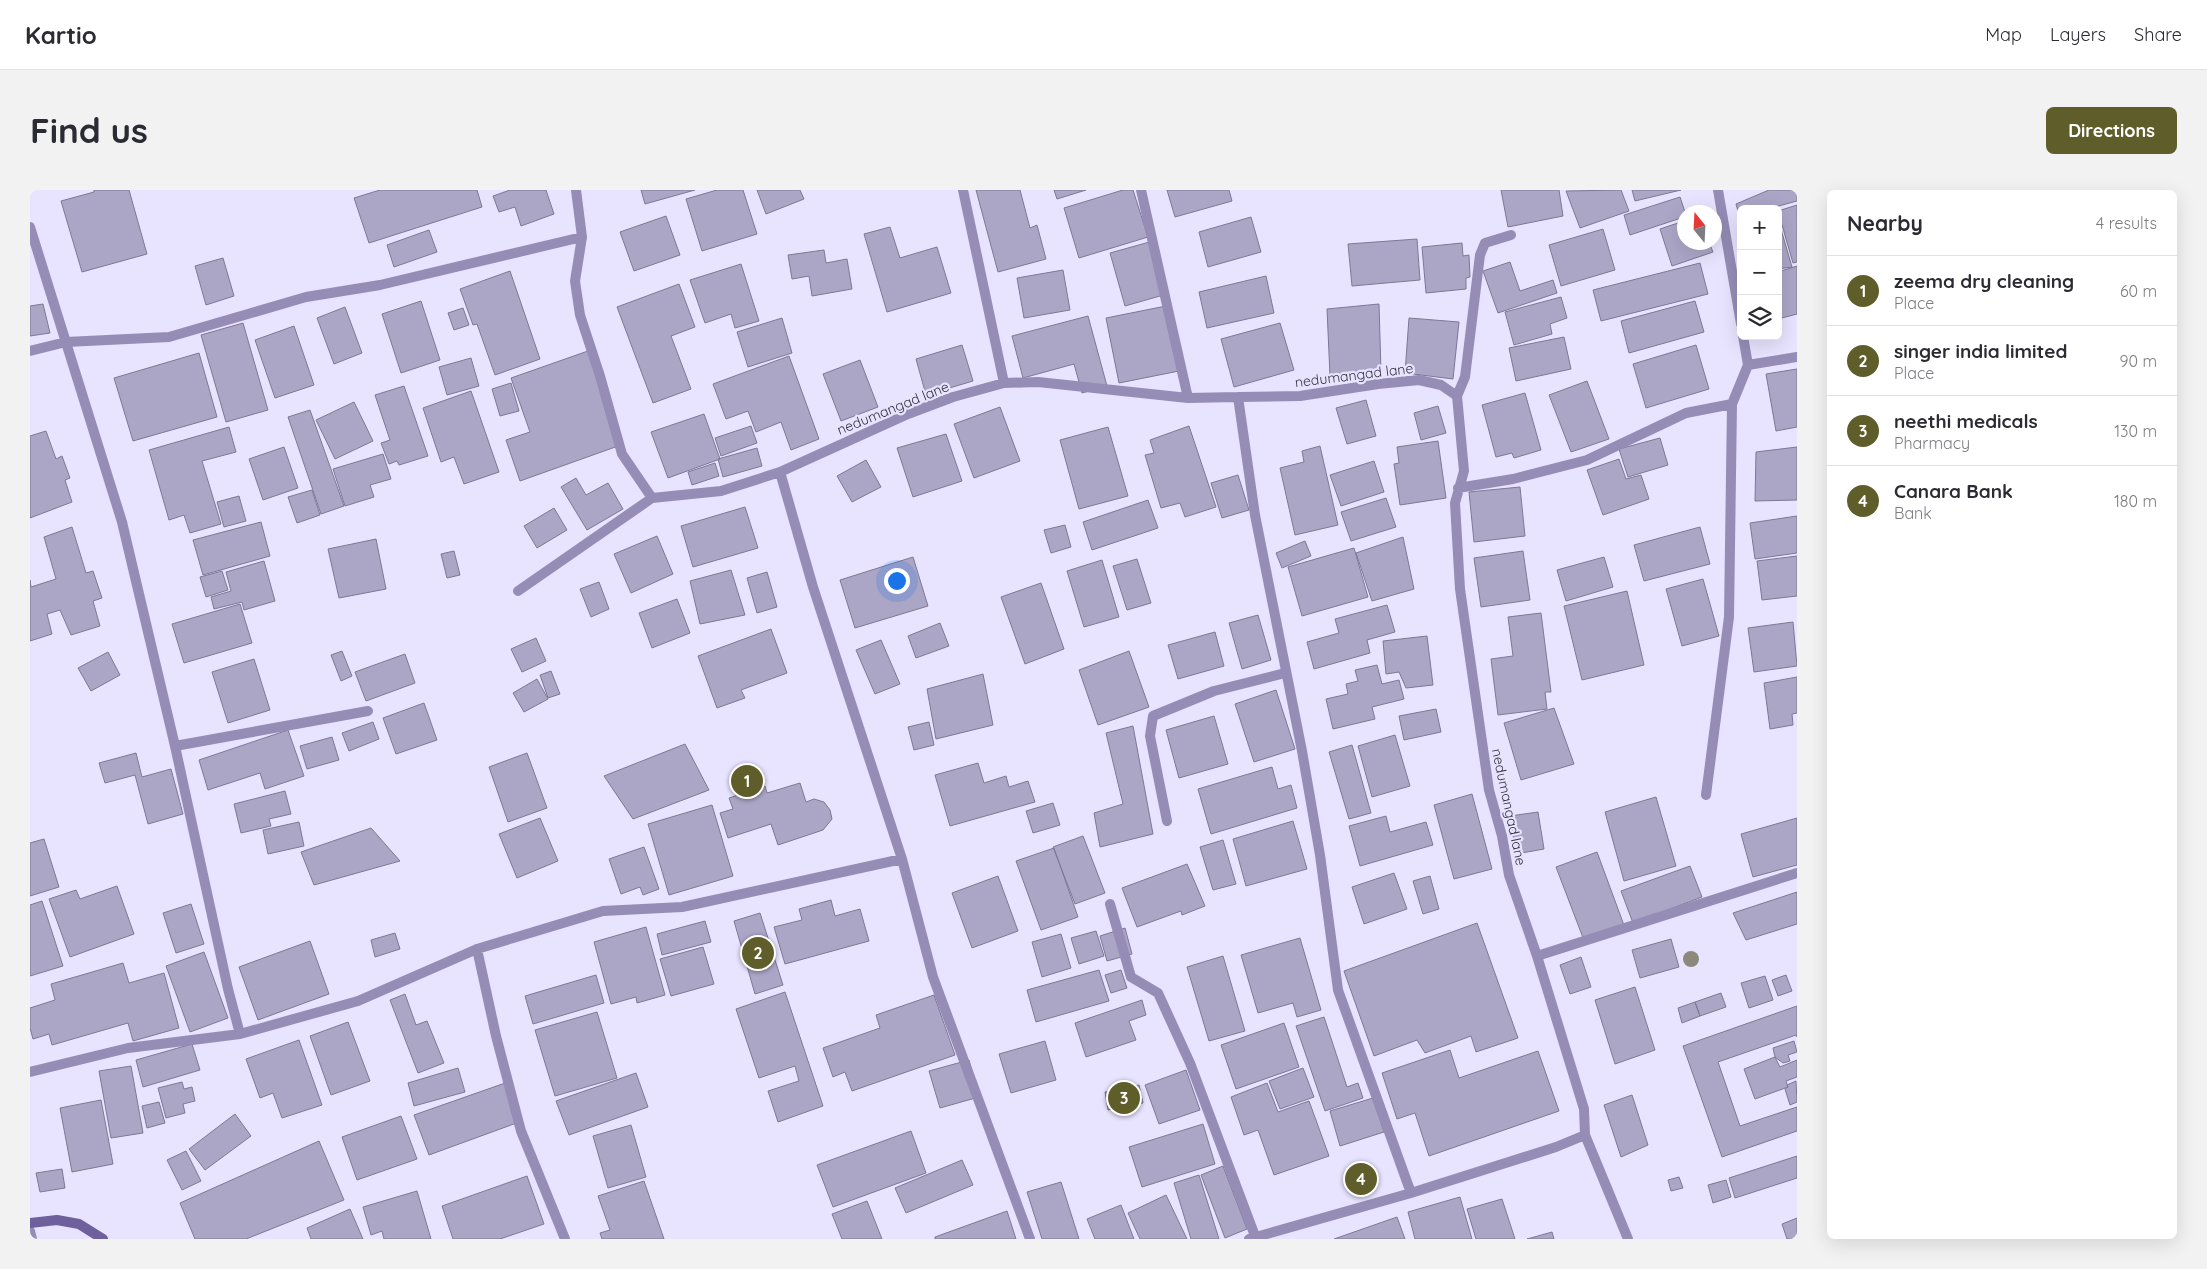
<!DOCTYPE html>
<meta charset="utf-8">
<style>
:root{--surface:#fff;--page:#f2f2f3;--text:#2b2b33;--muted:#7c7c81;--line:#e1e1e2;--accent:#5f5e2b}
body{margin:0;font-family:Quicksand,sans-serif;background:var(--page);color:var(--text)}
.controls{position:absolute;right:15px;top:15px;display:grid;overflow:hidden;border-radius:8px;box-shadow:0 5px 20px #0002}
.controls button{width:45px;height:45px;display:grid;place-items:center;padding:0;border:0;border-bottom:1px solid var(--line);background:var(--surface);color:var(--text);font:25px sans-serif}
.compass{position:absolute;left:1647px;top:15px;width:45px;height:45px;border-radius:50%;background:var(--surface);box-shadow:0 5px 20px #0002;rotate:342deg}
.you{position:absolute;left:866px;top:390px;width:18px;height:18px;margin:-12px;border:4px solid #fff;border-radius:50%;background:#1a73e8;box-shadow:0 0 0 8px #1a73e833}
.badge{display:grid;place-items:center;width:32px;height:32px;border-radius:50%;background:var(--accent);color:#fff;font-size:16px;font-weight:700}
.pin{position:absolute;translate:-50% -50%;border:2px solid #fff;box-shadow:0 1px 5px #0006}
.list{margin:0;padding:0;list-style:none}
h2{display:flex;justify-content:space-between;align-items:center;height:65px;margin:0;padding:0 20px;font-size:21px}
h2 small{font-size:16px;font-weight:400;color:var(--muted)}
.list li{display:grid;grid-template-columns:32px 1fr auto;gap:15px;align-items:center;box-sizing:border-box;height:70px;padding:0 20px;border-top:1px solid var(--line)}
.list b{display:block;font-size:19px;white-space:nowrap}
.list p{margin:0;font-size:16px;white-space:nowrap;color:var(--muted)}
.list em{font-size:16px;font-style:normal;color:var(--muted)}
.icon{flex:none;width:28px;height:28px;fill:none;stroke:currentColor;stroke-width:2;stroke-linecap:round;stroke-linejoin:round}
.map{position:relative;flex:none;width:1767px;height:1049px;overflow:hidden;border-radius:8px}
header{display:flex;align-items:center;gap:30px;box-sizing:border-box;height:70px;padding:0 25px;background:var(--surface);border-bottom:1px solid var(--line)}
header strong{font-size:24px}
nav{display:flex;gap:28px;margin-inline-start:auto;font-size:18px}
.intro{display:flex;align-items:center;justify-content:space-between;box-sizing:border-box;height:120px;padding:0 30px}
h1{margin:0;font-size:35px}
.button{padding:12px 22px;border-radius:8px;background:var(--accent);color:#fff;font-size:18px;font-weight:700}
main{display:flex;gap:30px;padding:0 30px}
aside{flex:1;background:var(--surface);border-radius:8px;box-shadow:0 5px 20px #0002}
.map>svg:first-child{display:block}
.building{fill:#aba6c6;stroke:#7e7896}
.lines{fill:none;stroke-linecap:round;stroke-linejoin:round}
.service{stroke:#958db6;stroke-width:10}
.minor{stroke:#958db6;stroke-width:10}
.secondary{stroke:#6e609c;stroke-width:10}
.tree{fill:#8c897c}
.labels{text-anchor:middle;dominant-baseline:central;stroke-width:4.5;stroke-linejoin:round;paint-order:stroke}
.street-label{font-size:14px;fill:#373441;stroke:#e8e3fe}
</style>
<header>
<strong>Kartio</strong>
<nav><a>Map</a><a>Layers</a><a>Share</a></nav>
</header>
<div class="intro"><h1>Find us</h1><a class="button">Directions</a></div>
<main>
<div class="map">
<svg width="1767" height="1049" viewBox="0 0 1767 1049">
<rect width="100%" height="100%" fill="#e8e3fe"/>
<path class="building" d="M64 0H99L117 64 52 82 31 11 64 2Z
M350 0H447L452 17 339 53 324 8Z
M480 0H516L524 24 491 36 485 17 469 22 463 6Z
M611 0H665L615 14Z
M687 0H713L727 44 672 61 656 9Z
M727 0H770L774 9 736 24Z
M946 0H990L1000 38 1007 35 1016 69 968 82Z
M1024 0H1056L1027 9Z
M1093 0H1103L1118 47 1049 68 1034 18Z
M1137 0H1199L1202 11 1145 27Z
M1471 0H1529L1533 26 1478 37Z
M1591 0 1599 21 1550 38 1536 1Z
M1602 0H1651L1605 11Z
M1739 0H1767V11L1745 17V19H1711V32L1706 14Z
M1650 7 1655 22 1654 27 1600 45 1594 25Z
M1767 15V72L1763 73 1748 21Z
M636 26 650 65 604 81 590 42Z
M1221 27 1231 62 1178 77 1169 42Z
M1748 29 1762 77 1748 79Z
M1654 31V52H1679L1683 62 1642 76 1630 39Z
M860 37 870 68 907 57 921 103 857 122 834 44Z
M1573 39 1585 80 1531 96 1519 55Z
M399 40 407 62 364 77 357 55Z
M1387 49 1390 90 1322 96 1318 54Z
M1123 51 1137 104 1095 116 1080 63Z
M1432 53 1433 66 1439 65 1440 87 1436 88V99L1396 103 1392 57Z
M794 60 796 73 817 69 822 99 782 106 779 86 762 89 758 65Z
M193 68 204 106 176 115 165 76Z
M1480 72 1490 101 1523 90 1527 103 1468 123 1453 81Z
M1670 73 1678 104 1571 131 1563 100Z
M711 74 729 131 705 138 701 124 675 133 660 90Z
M1767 76V124L1748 129V82Z
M1033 80 1040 120 994 128 987 88Z
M480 81 510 169 465 185 447 134 443 135 430 99Z
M1236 86 1244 123 1177 138 1169 102Z
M649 94 665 137 641 146 661 199 623 213 587 117Z
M1531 107 1537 128 1520 134 1522 144 1484 155 1475 122Z
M391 111 410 170 371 183 352 124Z
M1665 111 1674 142 1599 163 1591 131Z
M13 114 20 143 0 146V116Z
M1349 114 1351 182 1300 186 1297 119Z
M1136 116 1149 181 1089 193 1076 128Z
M315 117 332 163 304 174 287 128Z
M433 118 439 135 424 140 418 123Z
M1058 126 1077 196 1052 203 1044 174 993 188 982 146Z
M752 128 762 163 718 177 707 142Z
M1379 128 1429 132 1423 189 1375 183Z
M213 133 238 220 196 232 171 145Z
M1250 133 1264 180 1204 197 1191 149Z
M264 136 284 195 245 208 225 150Z
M1534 147 1541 179 1486 191 1479 158Z
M932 155 943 191 896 205 886 169Z
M1666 155 1679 199 1616 218 1603 174Z
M558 161 591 255 490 291 476 250 500 242 481 188Z
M169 163 187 227 103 251 84 188Z
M759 166 789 249 761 260 751 232 726 242 718 221 696 229 683 194Z
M441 168 449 196 417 205 409 177Z
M830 170 848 217 811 231 793 184Z
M1767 179V237L1746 241 1736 184Z
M1557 191 1579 249 1541 262 1519 205Z
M481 193 489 221 470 226 462 199Z
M374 196 398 266 369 275 367 271 359 274 351 253 360 250 345 205Z
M441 201 469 282 434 294 424 267 411 272 393 218Z
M1495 203 1511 260 1484 268 1482 263 1466 267 1452 215Z
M1336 210 1346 246 1317 254 1306 218Z
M324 212 343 251 305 269 286 230Z
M1408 216 1416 243 1391 250 1384 223Z
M970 217 990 271 944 288 924 234Z
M280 220 314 316 291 324 258 227Z
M674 224 690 269 638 288 621 242Z
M721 236 727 253 691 266 685 248Z
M1159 236 1186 317 1155 327 1150 313 1131 318 1115 265 1124 263 1120 250Z
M199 237 206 262 172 271 191 334 160 343 154 325 139 330 119 260Z
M1078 237 1098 306 1049 319 1030 250Z
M16 241 26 269 32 266 40 288 35 290 42 312 0 328V246Z
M916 244 932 291 883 307 867 258Z
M1630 248 1638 275 1598 287 1589 259Z
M1408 251 1416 308 1370 315 1364 274 1369 273 1367 257Z
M1290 256 1308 335 1265 345 1250 278 1274 272 1272 261Z
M254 257 268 298 233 310 219 269Z
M1767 257V310L1725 311 1726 262Z
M727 258 732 276 693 287 688 269Z
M353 264 361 289 340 295 344 307 315 316 303 279Z
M1589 269 1596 289 1611 285 1619 309 1573 325 1557 280Z
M836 270 851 297 822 312 807 286Z
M1344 271 1354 302 1311 316 1300 285Z
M685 273 689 286 662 295 658 282Z
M1208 285 1219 320 1192 328 1181 293Z
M546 288 556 305 578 293 593 319 557 340 531 297Z
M1490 297 1495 346 1444 352 1439 302Z
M282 300 290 325 267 333 258 307Z
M209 306 216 331 194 337 187 312Z
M1356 308 1366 337 1321 351 1311 322Z
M1118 310 1128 338 1062 360 1053 332Z
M715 317 728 358 663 377 651 336Z
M524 318 537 340 507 358 494 336Z
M1767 326V363L1725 369 1720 333Z
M231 332 240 366 173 385 163 350Z
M1035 335 1041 357 1021 363 1014 340Z
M42 337 56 383 63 381 72 408 63 411 70 436 41 445 30 420 17 424 22 444 0 451V390L1 397 26 389 14 347Z
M1670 337 1680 374 1614 391 1604 355Z
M627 346 643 384 601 403 584 364Z
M1373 347 1384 399 1342 411 1326 363Z
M346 349 356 399 309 408 298 359Z
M1275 351 1281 366 1252 378 1246 363Z
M1324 358 1338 407 1272 426 1258 377Z
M424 361 430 385 417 388 411 364Z
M1493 361 1500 410 1451 417 1444 368Z
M1767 366V406L1732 410 1727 371Z
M883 367 898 416 825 438 810 390Z
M1574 367 1583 397 1536 411 1527 380Z
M1107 369 1121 413 1097 420 1083 376Z
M1072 370 1089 427 1054 437 1037 381Z
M234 371 245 411 214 420 212 412 184 419 181 407 201 401 196 382Z
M701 380 715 425 670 434 660 391Z
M192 381 198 400 176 407 170 387Z
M737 382 747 417 727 423 717 388Z
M1673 389 1689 446 1652 456 1636 399Z
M569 392 579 419 561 427 550 399Z
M1011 393 1034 459 995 474 971 407Z
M1597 401 1614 475 1552 490 1534 416Z
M647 409 660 443 622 458 609 423Z
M210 414 222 453 154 473 142 434Z
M1357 415 1365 442 1337 450 1340 463 1284 479 1277 452 1309 443 1305 429Z
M1511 423 1521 502H1515L1517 519 1468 525 1461 469 1483 466 1478 427Z
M1228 425 1241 470 1212 479 1199 433Z
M1763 432 1767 476 1724 482 1718 438Z
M910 433 919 456 886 468 878 446Z
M741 439 757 483 711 500 715 508 687 518 668 466Z
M1185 442 1194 476 1148 489 1138 455Z
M1397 446 1403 495 1376 498 1369 482 1356 484 1353 451Z
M506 448 516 471 492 482 481 459Z
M851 450 870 494 845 504 826 460Z
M312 461 322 486 311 491 301 465Z
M1099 461 1119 517 1068 535 1049 480Z
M78 462 90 485 61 501 48 478Z
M375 464 385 493 336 511 325 482Z
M224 469 240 520 198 533 182 482Z
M1347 475 1352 494 1369 490 1374 509 1342 517 1345 529 1303 539 1296 509 1318 504 1316 494 1328 491 1325 480Z
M521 481 530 504 518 508 510 485Z
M953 484 963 535 906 549 897 499Z
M1767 487V523L1762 524 1763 535 1740 539 1734 493Z
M507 489 518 509 494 522 483 503Z
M1246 500 1265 559 1224 572 1205 514Z
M394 513 407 550 366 564 353 528Z
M1524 518 1544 574 1491 590 1474 533Z
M1406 519 1411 542 1374 550 1369 526Z
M1184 526 1198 574 1149 588 1136 540Z
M343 532 349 549 319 561 312 543Z
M899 532 904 555 884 560 878 537Z
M1103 536 1123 644 1070 657 1064 623 1093 614 1076 543Z
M258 540 274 586 235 599 230 583 178 600 169 570Z
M1365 545 1380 596 1342 607 1328 556Z
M302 547 309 570 277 579 270 556Z
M655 554 679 600 603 629 574 586Z
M1322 555 1341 623 1319 629 1299 562Z
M106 563 112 587 141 579 153 624 118 634 105 585 75 593 69 573Z
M497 563 517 618 478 632 459 577Z
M948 573 954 593 976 586 979 597 998 591 1005 612 920 636 905 585Z
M1242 577 1248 599 1261 595 1267 618 1181 644 1168 599Z
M723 580 729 596 711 602 705 586Z
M770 593 776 612 784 609 794 612 800 620 802 629 793 640 748 655 741 634 698 648 690 623 703 619 699 608 735 596 737 603Z
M255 601 261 624 239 629 241 636 211 643 204 614Z
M1442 604 1462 679 1424 689 1404 615Z
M1626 607 1646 676 1594 691 1575 622Z
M1023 613 1030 635 1003 643 996 621Z
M682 615 703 686 639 705 618 634Z
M1508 622 1514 659 1486 664 1480 626Z
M1356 626 1360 642 1396 632 1403 655 1330 676 1319 636Z
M510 628 528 671 487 688 469 644Z
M1767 628V675L1723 687 1711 644Z
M1263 631 1277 679 1216 696 1203 649Z
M269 632 274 656 238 664 233 640Z
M341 638 370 671 284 695 271 662Z
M1053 646 1075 703 1045 714 1023 657Z
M14 649 29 697 0 706V653Z
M1193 650 1206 694 1183 700 1170 657Z
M614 657 629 699 613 705 610 697 591 704 579 669Z
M1024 658 1048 727 1011 740 986 671Z
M1567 662 1595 738 1555 753 1526 677Z
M1157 674 1175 716 1152 725 1151 721 1107 737 1092 698Z
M1660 676 1672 707 1603 733 1591 701Z
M1364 683 1377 719 1334 734 1322 697Z
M968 686 988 741 942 758 922 703Z
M1400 686 1409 719 1393 724 1383 691Z
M87 696 104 744 40 767 19 709 46 700 50 709Z
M1767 702V734L1716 750 1703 723Z
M801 710 805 726 830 719 839 751 755 774 744 737 772 730 769 719Z
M12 711 33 776 0 786V715Z
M161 714 174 754 146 763 133 723Z
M730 723 753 795 725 804 704 731Z
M675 731 681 752 632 765 627 744Z
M1447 733 1488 848 1446 862 1441 846 1395 863 1387 850 1344 866 1314 781Z
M616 737 635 805 607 813 606 807 581 814 564 752Z
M1095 738 1102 764 1077 771 1070 746Z
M1066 741 1074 766 1049 774 1041 748Z
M365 743 370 759 345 767 341 750Z
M1031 744 1041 778 1012 787 1002 752Z
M1270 748 1291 820 1267 827 1263 813 1228 823 1211 765Z
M1641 749 1649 777 1610 788 1602 760Z
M280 751 299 804 228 830 209 777Z
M673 757 684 794 641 806 630 769Z
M174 762 198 828 160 842 136 776Z
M1193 766 1215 841 1179 851 1157 777Z
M1551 767 1561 797 1540 804 1530 775Z
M93 773 99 793 134 783 149 838 103 851 98 833 22 855 19 844 3 849 0 838V818L25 810 21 794Z
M1069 780 1079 811 1006 832 997 800Z
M1091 780 1097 798 1081 803 1075 785Z
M566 785 574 813 503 834 495 806Z
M1756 785 1762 801 1748 806 1742 790Z
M1735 786 1743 810 1719 818 1711 793Z
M1605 797 1625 860 1585 874 1565 810Z
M755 802 793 916 748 932 738 901 769 891 765 876 729 888 706 819Z
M1691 803 1696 817 1670 826 1665 812Z
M375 804 386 835 397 831 414 873 388 883 360 810Z
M904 805 925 865 822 901 815 882 803 887 793 858 850 838 846 825Z
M1112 810 1116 825 1099 831 1106 850 1056 867 1045 833Z
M1665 812 1670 826 1652 833 1648 818Z
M1767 816V847L1766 845 1688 872 1710 936 1767 917V941L1692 967 1653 856Z
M567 822 587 888 525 906 505 840Z
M1294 827 1317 897 1328 893 1333 908 1295 921 1266 836Z
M318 832 340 891 301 905 280 846Z
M1254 833 1269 877 1206 899 1191 855Z
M269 850 292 915 252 928 243 903 230 908 216 869Z
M1015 851 1026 890 981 903 969 864Z
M1764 851 1767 862 1758 865 1760 871 1753 873 1745 867 1743 858Z
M162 854 170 880 113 897 106 870Z
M1420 860 1429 888 1508 861 1529 921 1399 966 1385 923 1367 929 1352 883Z
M1745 867 1750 877 1767 870V887L1756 891 1758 897 1725 909 1714 879Z
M939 870 949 907 910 918 899 881Z
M101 876 113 943 81 948 69 881Z
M428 878 435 902 384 916 378 893Z
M1273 878 1284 907 1250 919 1239 891Z
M1156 880 1170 920 1129 934 1115 895Z
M606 883 618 917 539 945 526 911Z
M1766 891 1767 912 1760 915 1755 899 1758 897 1757 895Z
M152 892 154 899 162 897 165 911 153 914 155 923 136 928 128 898Z
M478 892 492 931 399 965 384 925Z
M1237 893 1248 922 1279 911 1299 966 1244 985 1228 940 1214 945 1201 907Z
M1109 895 1113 913 1078 920 1075 902Z
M1602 905 1618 955 1591 967 1574 915Z
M1343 908 1354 942 1310 956 1300 921Z
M71 910 83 974 42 982 30 918Z
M129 912 135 933 117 938 112 916Z
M205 924 221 946 175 980 159 959Z
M371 926 387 969 327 990 312 947Z
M1173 934 1185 974 1112 997 1099 957Z
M601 935 616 987 578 998 563 946Z
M881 941 896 983 803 1017 787 975Z
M289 951 314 1010 216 1049H165L150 1013Z
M156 961 171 991 152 1000 137 970Z
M1767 966V988L1705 1008 1699 988Z
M932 970 943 995 876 1023 865 998Z
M1193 976 1217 1039 1195 1048 1171 985Z
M32 979 35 998 10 1002 6 983Z
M1169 985 1189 1049H1161L1144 993Z
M497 986 514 1034 470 1049H423L412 1016Z
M1649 987 1653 998 1641 1001 1638 990Z
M1696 990 1701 1007 1683 1013 1678 995Z
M614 991 634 1049H572L570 1043 580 1040 568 1006Z
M1031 992 1049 1049H1012L997 1002Z
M387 1001 401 1049H354L352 1041 341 1045 333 1017Z
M1136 1005 1157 1049H1110L1098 1023Z
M1430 1007 1442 1049H1385L1378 1022Z
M1472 1009 1485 1049H1446L1437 1019Z
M837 1011 852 1049H812L802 1024Z
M1091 1015 1104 1049H1065L1057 1029Z
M320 1019 333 1049H281L277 1038Z
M977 1021 986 1049H905V1047Z
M1367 1027 1375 1049H1304Z
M1767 1028V1049H1757L1752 1034Z
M1522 1042 1524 1049H1497Z"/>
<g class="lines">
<path class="service" d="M1137 631 1120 546 1123 526 1184 501 1255 483"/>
<path class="minor" d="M546 0 552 47 545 91 550 125 570 186 592 264 622 308 691 301 750 282 878 224 923 207 974 193 1008 192 1158 208 1208 207 1270 206 1348 194 1389 190 1411 195 1427 206 1434 281 1425 313 1430 399 1459 600 1472 646 1479 685 1507 766 1554 919 1555 945
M933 0 974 193
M1111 0 1158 208
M1688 0 1711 134
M0 37 92 332 145 556 198 799 210 844 328 811 447 759 573 721 652 717 872 669
M0 161 36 152 139 147 276 107 350 95 552 47
M1718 175 1767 167
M1427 206 1435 187 1450 65 1455 53 1481 45
M1208 207 1225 325 1272 561 1290 665 1308 800 1381 1003
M750 282 783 397 872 669 903 787 1000 1049
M1428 298 1483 289 1557 270 1656 223 1702 214
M488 401 622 308
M145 556 338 521
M1676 605 1699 427 1702 214 1718 175 1713 146
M1080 714 1101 787 1128 803 1160 873 1225 1046
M447 759 466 846 491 941 535 1049
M1507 766 1767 683
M0 882 98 858 210 844
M0 1041 2 1049
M1219 1049 1381 1003 1526 957 1555 945 1598 1049"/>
<path class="secondary" d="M0 1033 27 1030 49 1034 73 1049"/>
</g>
<circle class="tree" cx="1661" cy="769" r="8"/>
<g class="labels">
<g class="street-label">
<text transform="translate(1324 185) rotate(-7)">nedumangad lane</text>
<text transform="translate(863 218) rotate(-22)">nedumangad lane</text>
<text transform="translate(1479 617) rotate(78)">nedumangad lane</text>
</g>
</g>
</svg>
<div class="controls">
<button>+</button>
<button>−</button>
<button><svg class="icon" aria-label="layers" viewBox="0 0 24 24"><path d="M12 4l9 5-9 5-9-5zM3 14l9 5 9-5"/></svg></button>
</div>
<svg class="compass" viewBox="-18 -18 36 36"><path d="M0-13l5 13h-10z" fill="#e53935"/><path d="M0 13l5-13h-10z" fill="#7c7c81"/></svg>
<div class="you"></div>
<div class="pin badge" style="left:717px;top:591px">1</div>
<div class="pin badge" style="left:728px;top:763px">2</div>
<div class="pin badge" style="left:1094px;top:908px">3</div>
<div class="pin badge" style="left:1331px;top:989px">4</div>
</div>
<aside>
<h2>Nearby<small>4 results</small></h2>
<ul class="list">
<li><span class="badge">1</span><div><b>zeema dry cleaning</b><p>Place</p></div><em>60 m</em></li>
<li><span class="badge">2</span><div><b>singer india limited</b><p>Place</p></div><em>90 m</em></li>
<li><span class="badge">3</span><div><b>neethi medicals</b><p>Pharmacy</p></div><em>130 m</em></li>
<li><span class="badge">4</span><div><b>Canara Bank</b><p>Bank</p></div><em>180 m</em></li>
</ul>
</aside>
</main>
